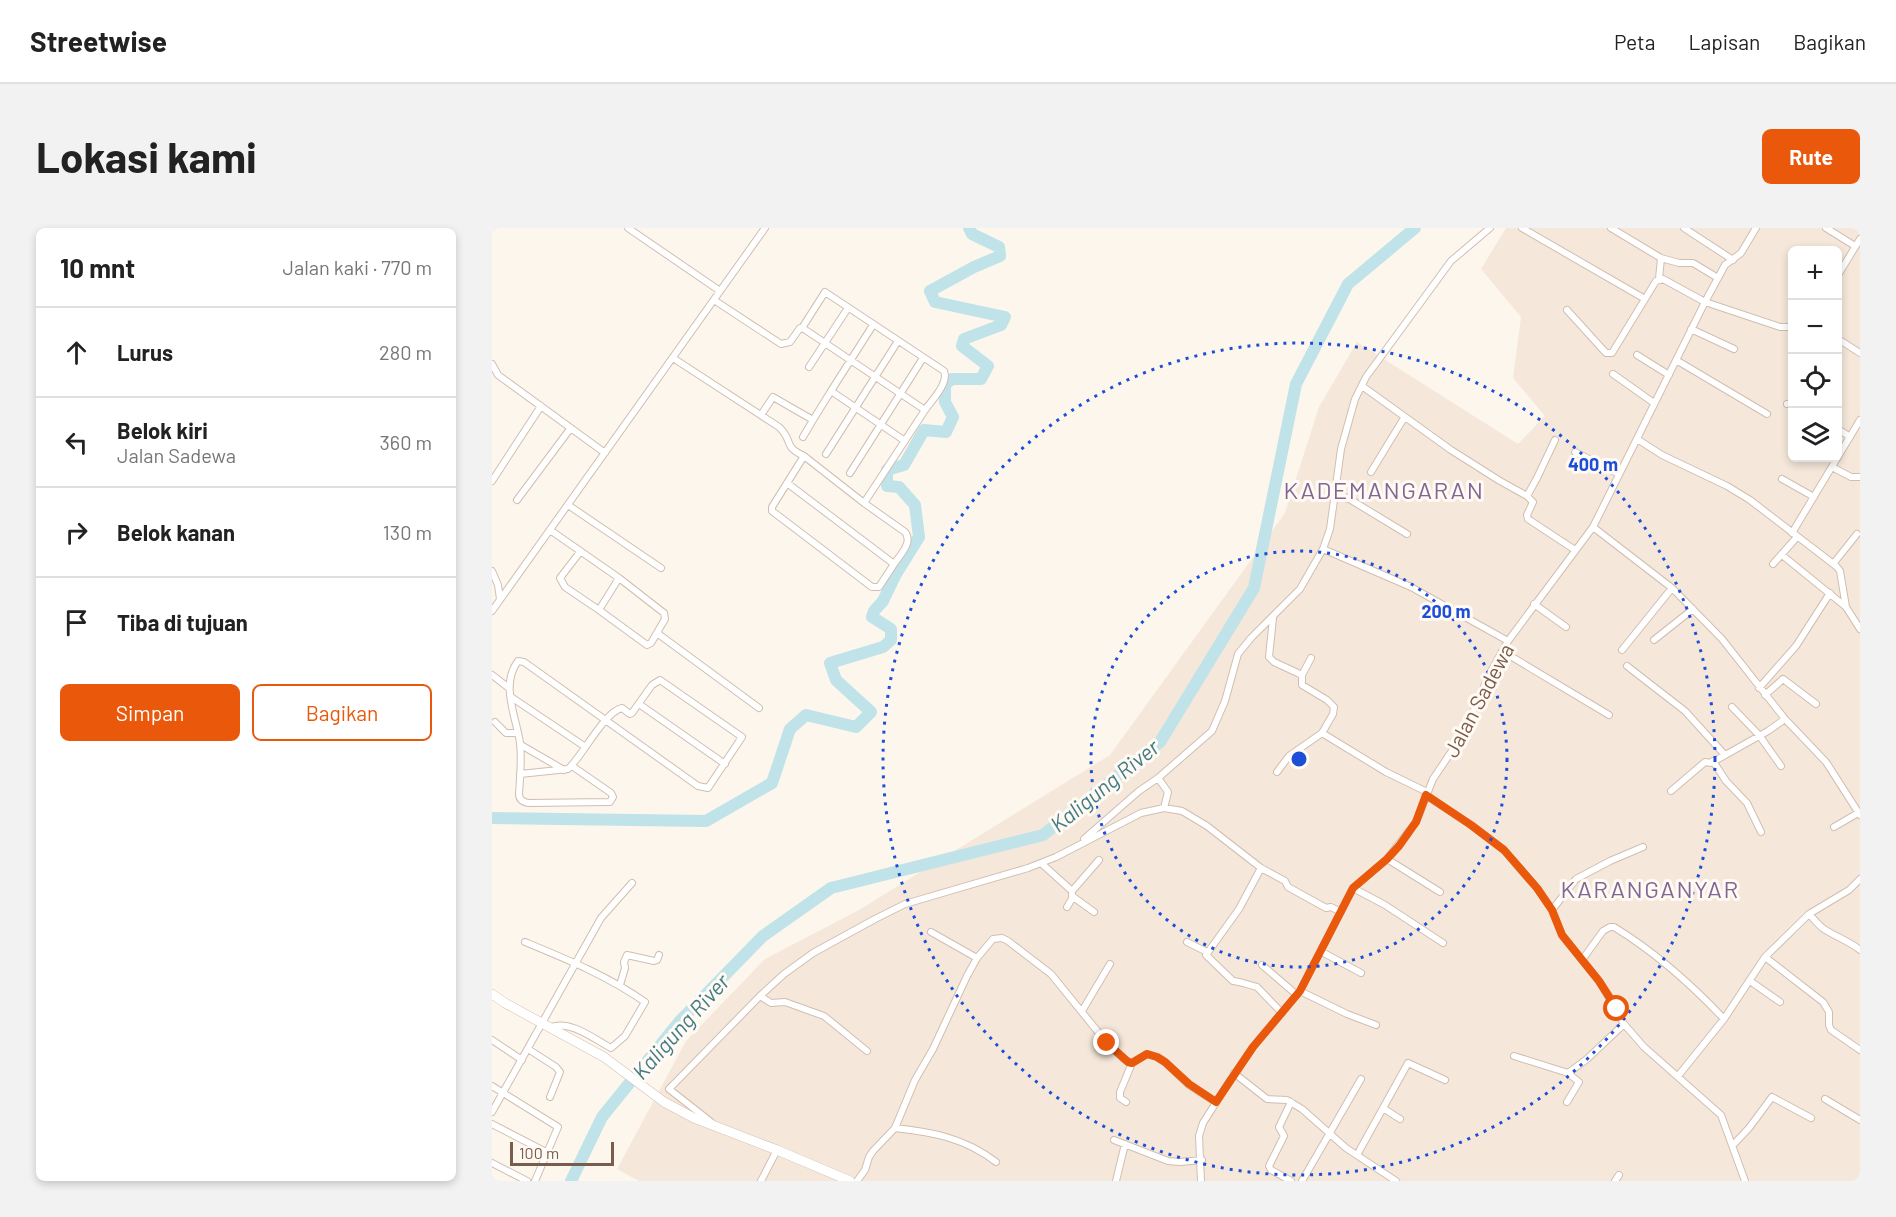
<!DOCTYPE html>
<html lang="id">
<meta charset="utf-8">
<style>
:root{--surface:#fff;--page:#f2f2f2;--text:#222;--muted:#767676;--line:#e0e0e0;--accent:#ea580c}
body{margin:0;font-family:Barlow,sans-serif;background:var(--page);color:var(--text)}
.controls{position:absolute;right:18px;top:18px;display:grid;overflow:hidden;border-radius:9px;box-shadow:0 3px 9px #0003}
.controls button{width:54px;height:54px;display:grid;place-items:center;padding:0;border:0;border-bottom:2px solid var(--line);background:var(--surface);color:var(--text);font:30px sans-serif}
.scale{position:absolute;left:18px;bottom:15px;width:104px;box-sizing:border-box;padding-left:6px;border:3px solid #7a5c4d;border-top:0;font-size:16px;line-height:21px;white-space:nowrap;color:#7a5c4d;-webkit-text-stroke:4px #fffaf3;paint-order:stroke}
.stop{position:absolute;width:18px;height:18px;margin:-14px;border:4px solid #ea580c;border-radius:50%;background:#fff}
.stop.end{background:#ea580c;border-color:#fff;box-shadow:0 2px 6px #0008}
.list{margin:0;padding:0;list-style:none}
h2{display:flex;justify-content:space-between;align-items:center;height:78px;margin:0;padding:0 24px;font-size:26px}
h2 small{font-size:20px;font-weight:400;color:var(--muted)}
.list li{display:grid;grid-template-columns:39px 1fr auto;gap:18px;align-items:center;box-sizing:border-box;height:90px;padding:0 24px;border-top:2px solid var(--line)}
.list b{display:block;font-size:22px;white-space:nowrap}
.list p{margin:0;font-size:20px;white-space:nowrap;color:var(--muted)}
.list em{font-size:20px;font-style:normal;color:var(--muted)}
.actions{display:flex;gap:12px;padding:18px 24px}
.actions a{flex:1;padding:14px 0;border:2px solid var(--accent);border-radius:9px;text-align:center;font-size:21px;color:var(--accent)}
.actions .main{background:var(--accent);color:#fff}
.icon{flex:none;width:33px;height:33px;fill:none;stroke:currentColor;stroke-width:2;stroke-linecap:round;stroke-linejoin:round}
.map{position:relative;flex:none;width:1368px;height:953px;overflow:hidden;border-radius:9px}
header{display:flex;align-items:center;gap:36px;box-sizing:border-box;height:84px;padding:0 30px;background:var(--surface);border-bottom:2px solid var(--line)}
header strong{font-size:28px}
nav{display:flex;gap:33px;margin-inline-start:auto;font-size:21px}
.intro{display:flex;align-items:center;justify-content:space-between;box-sizing:border-box;height:144px;padding:0 36px}
h1{margin:0;font-size:42px}
.button{padding:15px 27px;border-radius:9px;background:var(--accent);color:#fff;font-size:21px;font-weight:700}
main{display:flex;gap:36px;padding:0 36px}
aside{flex:1;background:var(--surface);border-radius:9px;box-shadow:0 3px 9px #0003}
.map>svg:first-child{display:block}
.residential{fill:#f5e8da;fill-rule:evenodd}
.lines{fill:none;stroke-linecap:round;stroke-linejoin:round}
.river{stroke:#bfe3e8;stroke-width:12}
.street-casing{stroke:#d1beb0;stroke-width:8}
.secondary-casing{stroke:#d6c0b0;stroke-width:10}
.street{stroke:#fff;stroke-width:6}
.secondary{stroke:#fff;stroke-width:9}
.route{stroke:#ea580c;stroke-width:8}
.ring{fill:none;stroke:#1d4ed8;stroke-width:3;stroke-dasharray:3 6}
.labels{text-anchor:middle;dominant-baseline:central;stroke-width:6;stroke-linejoin:round;paint-order:stroke}
.street-label{font-size:21px;fill:#7a5c4d;stroke:#fffaf3}
.water-label{font-size:22px;font-style:italic;fill:#437c86;stroke:#fffaf3}
.quarter-label{font-size:24px;letter-spacing:1.5px;fill:#846695;stroke:#fffaf3}
.centre{fill:#1d4ed8;stroke:#fffaf3;stroke-width:3}
.ring-label{font-size:18px;text-anchor:middle;font-weight:bold;fill:#1d4ed8;stroke:#fffaf3;stroke-width:6;stroke-linejoin:round;paint-order:stroke}
</style>
<header>
<strong>Streetwise</strong>
<nav><a>Peta</a><a>Lapisan</a><a>Bagikan</a></nav>
</header>
<div class="intro"><h1>Lokasi kami</h1><a class="button">Rute</a></div>
<main>
<aside>
<h2>10 mnt<small>Jalan kaki · 770 m</small></h2>
<ul class="list">
<li><svg class="icon" aria-label="ahead" viewBox="0 0 24 24"><path d="M12 20V5M6 11l6-6 6 6"/></svg><div><b>Lurus</b></div><em>280 m</em></li>
<li><svg class="icon" aria-label="left" viewBox="0 0 24 24"><path d="M17 20v-9H6M10 6l-5 5 5 5"/></svg><div><b>Belok kiri</b><p>Jalan Sadewa</p></div><em>360 m</em></li>
<li><svg class="icon" aria-label="right" viewBox="0 0 24 24"><path d="M7 20v-9h11M14 6l5 5-5 5"/></svg><div><b>Belok kanan</b></div><em>130 m</em></li>
<li><svg class="icon" aria-label="arrive" viewBox="0 0 24 24"><path d="M6 21V4h12l-3 4 3 4H6"/></svg><div><b>Tiba di tujuan</b></div></li>
</ul>
<div class="actions"><a class="main">Simpan</a><a>Bagikan</a></div>
</aside>
<div class="map">
<svg width="1368" height="953" viewBox="0 0 1368 953">
<rect width="100%" height="100%" fill="#fdf6ec"/>
<path class="residential" d="M1014 0H1368V953H147L125 941 194 813 273 731 367 682 618 527 793 285 827 179 865 114 1026 216 1053 188 1021 150 1029 89 989 41ZM1300 22H1346V230H1300Z"/>
<g class="lines">
<path class="river" d="M0 590 214 593 280 555 298 501 314 487 364 499 379 484 344 452 338 435 391 419 399 412V401L380 389 382 383 391 373 404 346 427 309 423 277 407 259 395 258V242L412 237 432 202 454 204 461 189 453 174V156L460 151H489L496 138 470 118 472 111 509 97 513 89 443 74 438 63 482 39 508 28 507 19 480 6 477 0
M79 953 110 889 187 794 271 708 339 660 551 607 668 514 762 360 804 156 856 56 923 0"/>
<defs>
<path id="street" d="M136 0 228 63
M1030 0 1153 71
M1119 0 1169 30 1167 51
M1192 0 1241 32
M1334 0 1363 18
M1169 30 1187 35H1201L1226 50
M1346 47 1368 11
M222 72 289 116 298 114 308 100 312 101 433 182 372 275
M1075 82 1114 125H1120L1164 53 1171 51 1213 74 1233 37 1249 25 1264 0
M381 97 339 163 413 213
M310 100 333 64 452 143C457 155 440 172 433 182
M1199 101 1242 121
M1346 111 1368 125
M1145 127 1177 147
M181 130 287 199C302 213 290 218 312 228L372 275 413 304C421 314 409 326 402 336
M1184 132 1275 186
M0 136 6 147 113 225
M317 139 356 80
M1121 146 1162 175
M870 158 959 222 1008 253 1035 268 1041 274 1035 287 1036 291 1083 322
M1295 176H1300
M269 187 281 169 321 192 339 163
M1346 201 1358 209
M311 209 321 192
M1145 211 1170 227 1235 258 1258 272 1344 338 1348 343 1354 379 1368 401
M1083 224 1127 246
M334 226 406 113
M1340 239 1359 249H1368
M879 244 912 190
M358 245 431 130
M1290 251 1322 269
M0 253 49 178
M295 255 402 336 387 359H380L280 283V279L312 228
M843 265 859 272 915 306
M1035 268 1045 250 1063 212
M25 272 78 201
M76 277 169 340
M1101 299 1180 360 1230 411 1293 491 1334 534 1368 587
M58 302 127 350 172 385 173 391 159 415 155 417 107 382
M1300 305 1368 192
M831 321 919 359 1016 413
M88 324 68 350 73 359 107 382 127 350
M1290 327 1354 379
M1281 336 1305 309
M1341 336 1365 306
M0 343 6 357 8 371
M1042 376 1074 399
M0 383 273 0
M781 390 777 429 782 434 810 447
M165 405 267 480
M1162 412 1201 381
M1130 422 1180 360
M1010 423 1117 487
M819 430 810 447V457L835 472 842 479 841 486 830 505
M1135 438 1193 483 1232 526
M0 447 17 460
M1267 460 1304 418 1338 365
M1273 467 1291 451 1324 476
M19 469 92 518
M147 476 233 536
M1240 479 1267 507 1289 538
M3 494 14 505H26
M29 517 72 542
M1221 533 1234 553 1255 575 1269 604
M785 544 797 528 830 505 894 544 935 564
M28 546 76 541C90 529 112 484 130 480L138 486 140 485 160 457 168 452 250 509 216 560 206 558 32 434 26 433C8 457 24 488 28 515 30 531 28 550 27 566 27 572 31 574 36 575L118 574 121 569 119 565 80 538
M1179 563 1213 534 1219 535 1276 503 1293 491
M934 567 979 597 1012 622 1045 660 1060 682 1070 707 1107 753 1132 796 1152 819 1229 887 1253 953
M672 580 676 564 666 550 720 503 733 473 746 426 759 410 808 361 831 321 838 301 849 221 863 171 874 149 959 33 998 0
M1342 599 1366 585
M592 611 647 563 666 550
M895 631 948 664
M549 635 580 663 607 632
M769 640 747 681 714 727 741 753C750 754 757 757 765 759L790 785
M861 660 893 677 951 715
M580 663V668L602 684
M575 679 581 669
M1060 682 1084 651 1118 633 1151 619
M1317 686C1322 691 1326 697 1332 701 1344 709 1357 713 1368 722
M439 704 485 730
M33 714C74 731 116 748 153 774L133 808 119 820C102 811 79 792 59 799
M695 714 715 724
M830 724 869 745
M1273 729 1331 774 1337 784V797L1339 802 1368 822
M1090 732 1111 703 1118 699H1122C1163 724 1199 756 1232 791
M770 737 805 767
M1258 753 1288 774
M128 757 133 740 132 734 135 727 162 733 165 732 167 727
M808 763 855 786 884 797
M268 768 279 775 293 774 332 788 375 823
M590 783 618 736
M0 812 30 832
M36 821 64 839 68 844 58 869
M1022 828 1076 845
M742 845 775 871 795 872 810 881 854 920 904 953
M1186 848 1232 791 1273 729 1317 686 1357 662 1368 651
M0 858 66 899 43 953
M1333 871 1368 892
M634 874 628 870V864L640 835
M1075 874 1087 854 1076 845 1095 831 1132 796
M891 880 908 891
M0 884 109 690 140 655
M219 894 177 861 268 768 292 746 321 725 383 691 413 676 536 640 564 629 649 585 672 580 690 583 715 598 769 640 793 653 796 659 834 680 839 679 849 684
M0 896 54 924
M403 900C440 904 473 910 504 934
M622 912 676 933 688 934 710 932
M1241 917 1257 900 1280 869 1319 890
M865 927 916 835 953 852
M0 935 35 953
M269 953 285 922
M365 953 373 942 377 929 381 923 403 900 423 852 441 821 475 748 485 730 501 711 510 710 516 713 559 746 615 815 632 831 640 835 655 826 665 829 673 834 697 857 724 874
M624 953 633 916
M709 953 707 908 711 895 739 851 761 819 808 763 861 660 895 631 924 594 941 551 972 505 997 447 1016 413 1101 299 1213 74 1288 99H1300
M799 953 779 942 777 938 792 908 787 899 799 874
M810 953 869 851
M1123 953 1127 947"/>
<path id="secondary" d="M0 766 13 775 112 829 172 874 202 890 285 922 358 953"/>
</defs>
<use href="#street" class="street-casing"/>
<use href="#secondary" class="secondary-casing"/>
<use href="#street" class="street"/>
<use href="#secondary" class="secondary"/>
</g>
<g class="lines">
<path class="route" d="M615 815 636 834 640 835 655 826 665 829 673 834 697 856 724 874 761 819 808 763 861 660 895 631 907 618 924 594 934 567 979 597 1012 622 1045 660 1060 682 1070 707 1107 753 1125 781"/>
</g>
<g class="ring">
<circle cx="807" cy="531" r="208"/>
<circle cx="807" cy="531" r="416"/>
</g>
<g class="labels">
<g class="street-label">
<text transform="translate(986 472) rotate(-62)">Jalan Sadewa</text>
</g>
<g class="water-label">
<text transform="translate(612 557) rotate(-39)">Kaligung River</text>
<text transform="translate(188 798) rotate(-48)">Kaligung River</text>
</g>
<g class="quarter-label">
<text x="892" y="261">KADEMANGARAN</text>
<text x="1158" y="660">KARANGANYAR</text>
</g>
</g>
<circle cx="807" cy="531" r="9" class="centre"/>
<g class="ring-label">
<text x="1101" y="243">400 m</text>
<text x="954" y="390">200 m</text>
</g>
</svg>
<div class="controls">
<button>+</button>
<button>−</button>
<button><svg class="icon" aria-label="locate" viewBox="0 0 24 24"><circle cx="12" cy="12" r="6"/><path d="M12 2v4M12 18v4M2 12h4M18 12h4"/></svg></button>
<button><svg class="icon" aria-label="layers" viewBox="0 0 24 24"><path d="M12 4l9 5-9 5-9-5zM3 14l9 5 9-5"/></svg></button>
</div>
<div class="scale">100 m</div>
<div class="stop" style="left:1125px;top:781px"></div>
<div class="stop end" style="left:615px;top:815px"></div>
</div>
</main>
